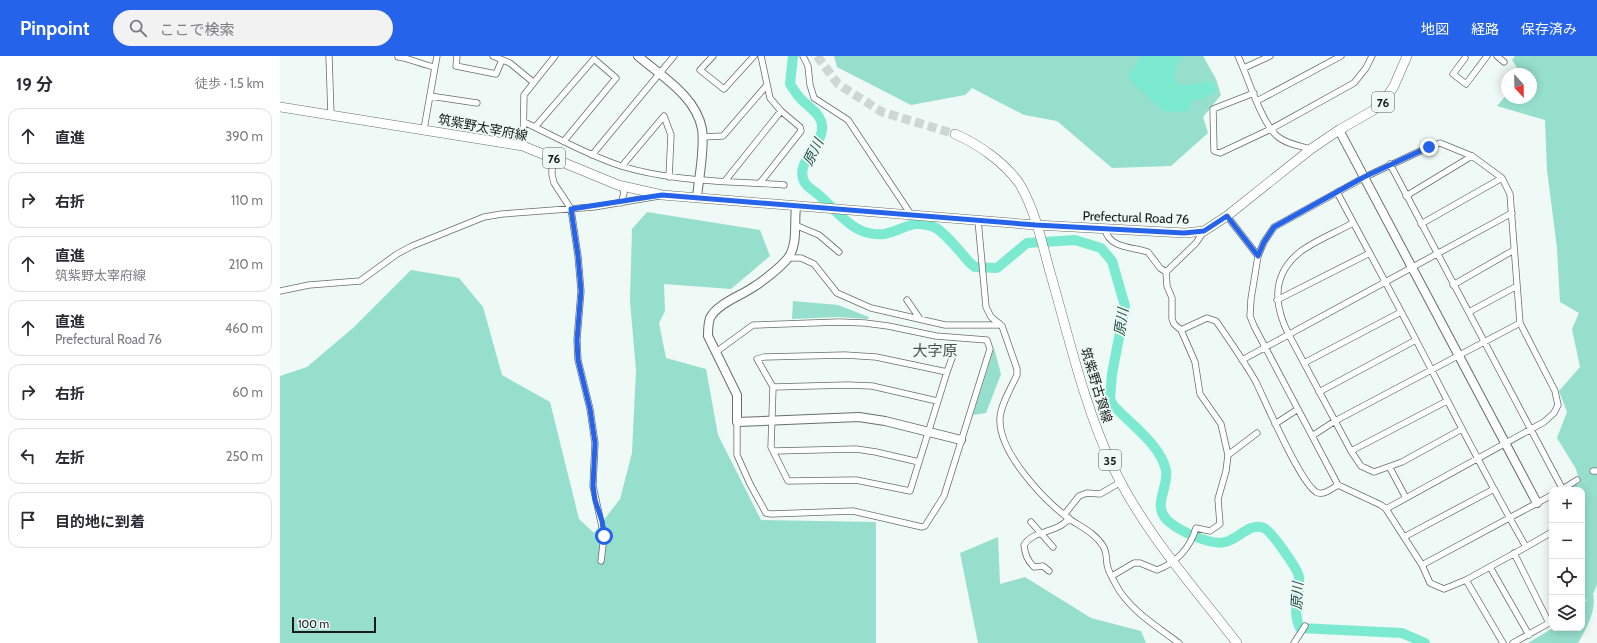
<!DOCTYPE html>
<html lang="ja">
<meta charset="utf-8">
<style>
:root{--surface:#fff;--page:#f2f2f3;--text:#2b2b33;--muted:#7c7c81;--line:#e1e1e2;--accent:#2563eb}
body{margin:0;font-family:Cabin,"Noto Sans JP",sans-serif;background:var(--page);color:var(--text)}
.controls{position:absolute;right:12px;bottom:12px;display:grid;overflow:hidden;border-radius:8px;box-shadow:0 2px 10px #0003}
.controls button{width:36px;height:36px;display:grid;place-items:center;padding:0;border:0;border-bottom:1px solid var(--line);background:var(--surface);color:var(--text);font:20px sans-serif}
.compass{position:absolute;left:1221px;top:12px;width:36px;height:36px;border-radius:50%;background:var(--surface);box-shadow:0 2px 10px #0003;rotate:158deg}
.scale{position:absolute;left:12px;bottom:10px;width:84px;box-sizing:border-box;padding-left:4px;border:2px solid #151918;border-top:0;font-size:11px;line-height:14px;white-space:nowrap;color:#151918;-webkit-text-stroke:3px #eff9f5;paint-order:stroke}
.stop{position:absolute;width:12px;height:12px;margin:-9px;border:3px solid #2563eb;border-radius:50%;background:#fff}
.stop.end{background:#2563eb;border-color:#fff;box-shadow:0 1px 4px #0008}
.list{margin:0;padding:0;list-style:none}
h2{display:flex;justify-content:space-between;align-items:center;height:52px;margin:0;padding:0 16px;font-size:17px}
h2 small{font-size:13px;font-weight:400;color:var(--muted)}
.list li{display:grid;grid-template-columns:26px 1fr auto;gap:12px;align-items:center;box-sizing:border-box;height:56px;margin:0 8px 8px;padding:0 8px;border:1px solid var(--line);border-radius:12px}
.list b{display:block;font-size:15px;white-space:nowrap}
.list p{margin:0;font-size:13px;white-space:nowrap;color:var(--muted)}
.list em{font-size:13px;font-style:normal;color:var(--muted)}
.icon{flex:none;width:22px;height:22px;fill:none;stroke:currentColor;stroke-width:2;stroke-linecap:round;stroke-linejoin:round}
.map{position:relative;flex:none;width:1317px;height:587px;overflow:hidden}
header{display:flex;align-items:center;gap:24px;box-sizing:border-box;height:56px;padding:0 20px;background:var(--accent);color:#fff}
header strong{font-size:19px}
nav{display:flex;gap:22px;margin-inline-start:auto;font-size:14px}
.search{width:280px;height:36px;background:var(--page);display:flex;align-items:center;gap:10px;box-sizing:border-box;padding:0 14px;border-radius:22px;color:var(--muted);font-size:15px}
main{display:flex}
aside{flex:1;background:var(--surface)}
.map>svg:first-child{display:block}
.green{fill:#96dfcc}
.water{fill:#7cead0}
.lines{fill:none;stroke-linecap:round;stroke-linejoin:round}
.river{stroke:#7cead0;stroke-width:10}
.primary-tunnel{stroke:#ced7d4;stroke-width:9;stroke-dasharray:9 4.5;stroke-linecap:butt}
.street-casing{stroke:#666f6c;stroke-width:7}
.secondary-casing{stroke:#666f6c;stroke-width:10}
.primary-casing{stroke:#666f6c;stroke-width:10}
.street{stroke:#fff;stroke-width:5.5}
.secondary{stroke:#fff;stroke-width:8}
.primary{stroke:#fff;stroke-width:9}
.route{stroke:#2563eb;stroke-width:5}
.labels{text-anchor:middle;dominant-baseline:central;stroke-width:3.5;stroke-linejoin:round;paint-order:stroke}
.shield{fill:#eff9f5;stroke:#565c5a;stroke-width:1}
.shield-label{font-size:12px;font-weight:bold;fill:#151918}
.street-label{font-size:13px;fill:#151918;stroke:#eff9f5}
.water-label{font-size:14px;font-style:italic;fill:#225247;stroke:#eff9f5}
.quarter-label{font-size:15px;fill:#48504e;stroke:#eff9f5}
</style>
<header>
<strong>Pinpoint</strong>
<div class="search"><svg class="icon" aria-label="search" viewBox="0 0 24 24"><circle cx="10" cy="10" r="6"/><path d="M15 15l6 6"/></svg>ここで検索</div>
<nav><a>地図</a><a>経路</a><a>保存済み</a></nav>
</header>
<main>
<aside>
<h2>19 分<small>徒歩 · 1.5 km</small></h2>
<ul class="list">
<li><svg class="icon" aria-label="ahead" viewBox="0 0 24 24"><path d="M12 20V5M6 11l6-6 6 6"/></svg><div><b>直進</b></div><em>390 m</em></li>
<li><svg class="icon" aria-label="right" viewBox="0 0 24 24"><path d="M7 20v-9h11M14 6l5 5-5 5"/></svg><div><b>右折</b></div><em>110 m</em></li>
<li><svg class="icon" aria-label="ahead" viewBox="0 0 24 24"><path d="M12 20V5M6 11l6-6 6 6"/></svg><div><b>直進</b><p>筑紫野太宰府線</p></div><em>210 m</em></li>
<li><svg class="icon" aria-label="ahead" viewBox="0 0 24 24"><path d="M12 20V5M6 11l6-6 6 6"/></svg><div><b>直進</b><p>Prefectural Road 76</p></div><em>460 m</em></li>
<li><svg class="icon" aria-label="right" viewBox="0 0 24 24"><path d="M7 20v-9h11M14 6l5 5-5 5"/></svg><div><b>右折</b></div><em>60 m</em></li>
<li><svg class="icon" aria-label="left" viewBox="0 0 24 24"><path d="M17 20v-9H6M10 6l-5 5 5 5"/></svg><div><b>左折</b></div><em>250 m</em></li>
<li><svg class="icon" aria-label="arrive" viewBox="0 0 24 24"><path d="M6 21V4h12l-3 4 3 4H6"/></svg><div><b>目的地に到着</b></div></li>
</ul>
</aside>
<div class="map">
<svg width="1317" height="587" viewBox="0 0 1317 587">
<rect width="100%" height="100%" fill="#eff9f5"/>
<path class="green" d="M554 0H923L936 23 941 39 923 61 928 77 891 110 832 112 777 65 744 59 692 32 685 39 631 49 557 11Z
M1235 0H1317V412L1312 416 1317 418V529L1313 538C1317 554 1306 573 1298 587H1248L1273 572 1292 575 1293 572H1302V548L1307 544 1302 542V434H1285L1300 427 1296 413 1277 382 1287 356 1279 335 1300 311 1292 273 1299 257 1280 246 1277 192 1267 114 1265 64 1217 50 1227 38V42H1251V18H1241L1232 4Z
M367 156 480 174 490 200 451 233 384 228 385 255 379 267 386 302 426 313 438 379 481 464 596 466V587H0V320L27 311 73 272 131 214 179 222 203 251 222 319 270 346 299 463 314 477 340 443 352 397 356 314 350 245 352 173Z
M513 245 558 249 589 261 588 263 558 261 512 263Z
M714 292 721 318 706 357 693 359Z
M718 481 720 528 745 521 811 562 861 575 866 587H698L680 497Z"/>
<path class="water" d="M861 0H903L897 9 894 24 903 30 932 25 937 34 925 42 912 45 909 55 893 56 881 54 848 22Z"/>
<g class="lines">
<path class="river" d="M513 0 510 28C514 34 518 41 523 45 530 52 538 56 541 65 549 87 512 105 525 127 528 132 536 136 541 141 560 158 575 181 604 178 623 175 632 162 654 171 664 175 682 198 690 207L695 211 717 212 747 187 795 184 821 192 832 205 845 250 832 318 830 343 833 349C850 368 880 388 886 414 889 432 872 449 887 464 897 474 931 490 945 486 958 484 969 466 984 472 991 475 1018 513 1019 521 1021 540 1011 553 1020 572L1122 577 1145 587"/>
<path class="primary-tunnel" d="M537 0 558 28 602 56 675 78"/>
<defs>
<path id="street" d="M49 0 51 59
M177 0 176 10 216 18 222 4
M213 0 230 7 253 26
M433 0 420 14 444 33 474 0
M523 0 528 10 530 29 534 42 568 64 632 160
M958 0C968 21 981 66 997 80 1006 88 1020 90 1031 93
M1217 0 1224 6
M118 1C130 2 142 9 155 11
M1185 2 1173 18 1186 28 1207 0
M964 12 990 0
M974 37 933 53 934 95 940 97 991 73 1074 27 1086 12 1092 0
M150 40 197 47
M977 45 1061 0
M244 66C276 81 307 99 341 110 393 126 450 125 504 129
M255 71 314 3 336 22 284 85
M144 73 157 0
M422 81 443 80 487 29
M243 90 244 39 275 0
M312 99 394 0
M277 103 272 113V119L274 127 291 153 298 200 301 235 297 284 298 304 310 353 315 387 313 430 324 480 321 505
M1110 108 1283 434
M342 110 384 60 391 79 389 121
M445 125 501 55
M480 127 521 75 520 71 501 55 490 42 481 0
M1057 136C1083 185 1110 234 1136 284 1172 353 1207 423 1246 491L1186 524 1164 533 1150 527 1142 509 1106 453 1101 449 1058 429 974 270 970 260 971 243 978 200 984 186 994 171 1085 121 1149 91 1160 87 1192 100 1222 122 1230 138 1240 267 1275 335 1278 349 1274 357 1264 366 1106 453
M1126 140 1192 100
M341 147 344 137 342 130
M947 160 978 200
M698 164 706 251 711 261 722 270 737 313V319C731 332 721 348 720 362 718 396 763 443 788 462 801 471 815 477 823 490 827 496 826 502 827 508 828 515 832 521 835 527 848 553 876 570 899 587
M1073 167C1057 176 1034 185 1020 196 991 219 994 250 1009 279L1071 395 1081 410 1094 416 1122 406 1182 373
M1141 168 1222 122
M515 169 539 179 559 196
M825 173C829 193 854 191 868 196L880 212 886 216
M508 202H521L534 208 557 237 591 252 665 269H720
M1173 229 1234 194
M0 235 29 229 80 225 117 198 132 190 204 161 222 158 314 151 379 140
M627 244 640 263
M997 244 1090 197
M1189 256 1237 230
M901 274 927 262 936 265C950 285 964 305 976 326 986 347 1020 426 1036 436 1043 440 1051 433 1058 429
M436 296 473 269H477L559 266 585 267 608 270 656 280 707 284 710 293 664 440 645 470 642 471 573 455 491 458 486 457 470 428 457 399V366
M565 299 596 301 667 316 630 435 576 424 508 425 491 391 493 331 477 303 484 301Z
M962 304 1232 157
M1024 307 1121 256
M667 316 672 302
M493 331 567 329 592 330 657 345
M1039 336 1136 284
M995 368 1018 353
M1032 380 1055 365 1240 267
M493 395 576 393 596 396 639 406
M1071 395 1167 345
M948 399 977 377
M1110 412 1126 442
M1313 415H1317
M1281 434 1297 424
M784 459 799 440 807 437 820 438 841 426
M751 466 773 491
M1124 481 1214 433
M1246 491 1272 476
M1142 509 1272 439
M1210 511 1249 579
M769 515 763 510 754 511C747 504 745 498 744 489 754 473 778 478 789 462
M832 520 854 507H860L877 514C896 507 910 492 916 472L930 475 940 468 938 443 946 415 948 399 941 368 920 338 915 306 901 274 894 268 892 263V242L887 230 886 216 916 187 924 175
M1186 524 1223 587
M1014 587 1025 570
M1233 587 1269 567 1234 497"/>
<path id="secondary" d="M358 0C381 20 416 40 422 73 425 92 419 121 417 141
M1059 74 1257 447
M516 151C514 167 518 189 508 202 500 212 483 225 472 232 460 240 437 248 430 262 428 268 428 274 428 280L457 339V366L579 361 605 365 681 384"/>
<path id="primary" d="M0 51 243 90 338 129 382 139 756 169 905 177 924 175 947 160 1031 93 1059 74 1092 55 1105 44 1114 30 1127 0
M675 78C698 88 724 106 739 127 755 153 762 187 770 216 789 281 804 350 833 411 864 476 914 531 957 587"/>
</defs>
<use href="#street" class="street-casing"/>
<use href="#secondary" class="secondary-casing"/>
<use href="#primary" class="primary-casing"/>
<use href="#street" class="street"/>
<use href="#secondary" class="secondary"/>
<use href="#primary" class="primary"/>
</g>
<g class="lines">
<path class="route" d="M324 480 322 465 315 444 313 430 315 387 310 353 298 304 297 284 301 235 298 200 291 153 382 139 756 169 904 177 924 175 947 160 978 200 984 186 994 171 1084 121 1149 91"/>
</g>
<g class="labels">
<g class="shield">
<rect x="1092" y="36" width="22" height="20" rx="3"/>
<rect x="263" y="92" width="22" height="20" rx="3"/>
<rect x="819" y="394" width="22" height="20" rx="3"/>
</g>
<g class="shield-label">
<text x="1103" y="46">76</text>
<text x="274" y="102">76</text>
<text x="830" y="404">35</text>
</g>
<g class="street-label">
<text transform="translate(203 71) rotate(11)">筑紫野太宰府線</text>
<text transform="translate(856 161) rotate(2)">Prefectural Road 76</text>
<text transform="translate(817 329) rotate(73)">筑紫野古賀線</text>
</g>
<g class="water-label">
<text transform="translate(533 96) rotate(-64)">原川</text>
<text transform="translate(841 266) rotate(-82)">原川</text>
<text transform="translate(1017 540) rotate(-87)">原川</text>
</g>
<g class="quarter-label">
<text x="655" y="295">大字原</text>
</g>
</g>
</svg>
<div class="controls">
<button>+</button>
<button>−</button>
<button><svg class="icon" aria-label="locate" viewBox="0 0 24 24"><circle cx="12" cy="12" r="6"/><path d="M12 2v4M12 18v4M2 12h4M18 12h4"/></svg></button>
<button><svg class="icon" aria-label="layers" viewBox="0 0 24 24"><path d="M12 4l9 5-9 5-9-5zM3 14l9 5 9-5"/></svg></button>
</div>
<svg class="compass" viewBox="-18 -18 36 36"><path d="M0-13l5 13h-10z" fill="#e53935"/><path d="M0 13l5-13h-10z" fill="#7c7c81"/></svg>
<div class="scale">100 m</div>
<div class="stop" style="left:324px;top:480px"></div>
<div class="stop end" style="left:1149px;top:91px"></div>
</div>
</main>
